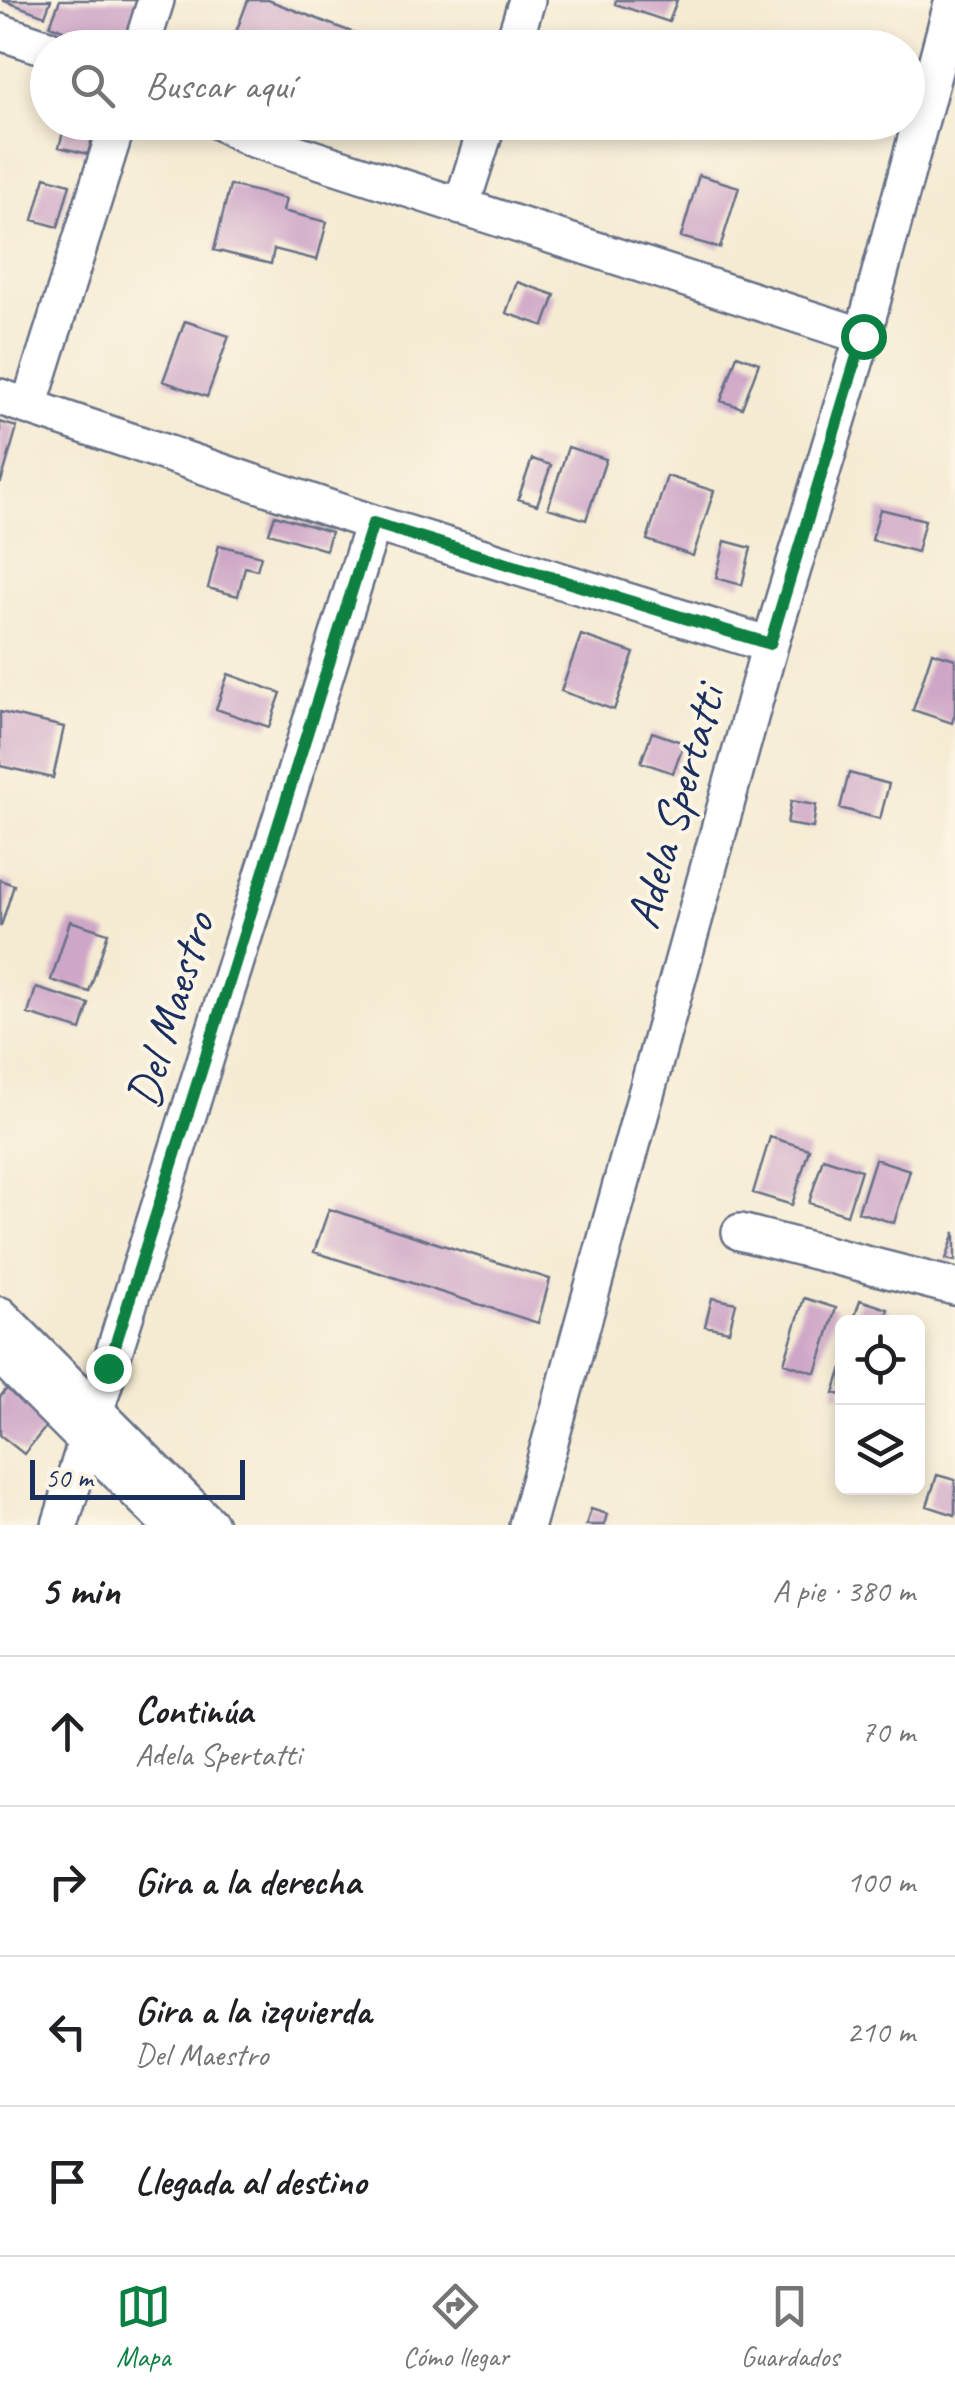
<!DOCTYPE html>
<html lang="es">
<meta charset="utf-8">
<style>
:root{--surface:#fff;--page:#f6f6f6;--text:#202124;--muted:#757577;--line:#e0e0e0;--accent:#0b8043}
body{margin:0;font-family:Caveat,sans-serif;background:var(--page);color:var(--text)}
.controls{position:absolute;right:30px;bottom:30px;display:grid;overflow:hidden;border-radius:15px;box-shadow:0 5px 15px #0003}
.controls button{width:90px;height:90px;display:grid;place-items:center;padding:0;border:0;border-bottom:2px solid var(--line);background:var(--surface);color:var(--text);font:50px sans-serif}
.scale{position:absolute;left:30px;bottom:25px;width:215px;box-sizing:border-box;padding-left:10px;border:5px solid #1b2f5e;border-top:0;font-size:28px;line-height:35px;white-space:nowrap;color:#1b2f5e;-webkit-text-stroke:8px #fcf5e5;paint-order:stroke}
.stop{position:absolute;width:30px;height:30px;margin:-22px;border:8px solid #0b8043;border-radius:50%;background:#fff}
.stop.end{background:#0b8043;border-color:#fff;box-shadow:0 2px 10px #0008}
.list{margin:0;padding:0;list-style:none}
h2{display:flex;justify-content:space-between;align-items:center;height:130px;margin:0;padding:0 40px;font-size:42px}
h2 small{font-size:32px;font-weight:400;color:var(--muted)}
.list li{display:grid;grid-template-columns:65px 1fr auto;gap:30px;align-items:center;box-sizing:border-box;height:150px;padding:0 40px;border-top:2px solid var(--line)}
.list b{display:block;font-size:38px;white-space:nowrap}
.list p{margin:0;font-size:32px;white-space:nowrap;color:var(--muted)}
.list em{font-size:32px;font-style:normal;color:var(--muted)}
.icon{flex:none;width:55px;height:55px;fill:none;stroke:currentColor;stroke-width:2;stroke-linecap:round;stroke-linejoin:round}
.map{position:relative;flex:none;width:955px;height:1525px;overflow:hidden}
.search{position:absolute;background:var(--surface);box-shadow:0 5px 15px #0003;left:30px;right:30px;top:30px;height:110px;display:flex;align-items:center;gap:25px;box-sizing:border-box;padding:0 35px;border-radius:55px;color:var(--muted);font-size:38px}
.sheet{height:730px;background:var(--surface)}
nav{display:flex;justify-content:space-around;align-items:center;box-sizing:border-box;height:140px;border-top:2px solid var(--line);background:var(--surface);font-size:28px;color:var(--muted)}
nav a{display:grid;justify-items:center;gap:5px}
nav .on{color:var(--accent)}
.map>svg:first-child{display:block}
.building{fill:#cea6c7}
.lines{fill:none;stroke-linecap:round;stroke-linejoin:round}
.minor-casing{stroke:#677187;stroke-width:40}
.minor{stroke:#fff;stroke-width:35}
.route{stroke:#0b8043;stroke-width:12}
.labels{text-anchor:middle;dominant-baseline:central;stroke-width:8;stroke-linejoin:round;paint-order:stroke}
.street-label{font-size:48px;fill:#1b2f5e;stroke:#fcf5e5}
</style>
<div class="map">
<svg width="955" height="1525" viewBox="0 0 955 1525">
<rect width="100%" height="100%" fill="#fcf5e5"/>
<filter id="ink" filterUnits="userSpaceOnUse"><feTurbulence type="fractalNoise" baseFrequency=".01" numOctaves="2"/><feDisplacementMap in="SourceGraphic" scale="20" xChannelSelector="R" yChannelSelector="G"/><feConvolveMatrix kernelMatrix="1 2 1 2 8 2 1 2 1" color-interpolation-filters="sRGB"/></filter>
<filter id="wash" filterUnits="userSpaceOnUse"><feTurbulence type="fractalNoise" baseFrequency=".0048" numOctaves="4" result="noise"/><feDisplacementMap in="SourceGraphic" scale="40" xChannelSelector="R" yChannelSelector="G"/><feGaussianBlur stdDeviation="2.25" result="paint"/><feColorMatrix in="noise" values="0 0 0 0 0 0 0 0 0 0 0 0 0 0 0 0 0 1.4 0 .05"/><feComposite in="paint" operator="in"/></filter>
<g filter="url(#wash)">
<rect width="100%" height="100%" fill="#f5ebd3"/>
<g id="blocks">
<path class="building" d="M2 0H51L45 16Z
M60 0H150L131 48H108L50 25Z
M248 0H268L375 41 372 48H230Z
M616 0H677L669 22 615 4Z
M66 122H96L88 154 59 147Z
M699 175 739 187 720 248 681 237Z
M45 177 70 184 58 227 33 220Z
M230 185 286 199 283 211 327 222 317 260 274 249 271 264 214 250Z
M517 282 555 295 544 326 506 313Z
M185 321 229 336 207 397 163 381Z
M737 355 759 363 742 408 721 401Z
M0 422 17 427 1 482H0Z
M568 447 606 459 586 520 548 508Z
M532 459 551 465 537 505 518 499Z
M667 476 714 491 693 556 647 540Z
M880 509 925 520 917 552 872 540Z
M275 515 331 532 326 550 269 533Z
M725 541 751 548 742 585 716 578Z
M219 545 261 556 257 570 245 567 238 596 208 588Z
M581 635 634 653 614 710 561 691Z
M932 652 955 659V714L952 723 913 710Z
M228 674 281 693 269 727 216 709Z
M0 712 64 727 53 778 0 766Z
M652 732 684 743 673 773 641 762Z
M849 773 889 784 880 819 840 808Z
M791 801 816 805 813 828 787 824Z
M0 880 14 885 1 926H0Z
M70 921 108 933 89 992 51 980Z
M36 988 89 1004 81 1030 28 1014Z
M770 1137 809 1149 792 1205 753 1193Z
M823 1158 861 1170 847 1215 809 1203Z
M875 1159 910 1170 894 1223 858 1212Z
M329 1209 550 1279 538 1323 314 1252Z
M955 1232V1261L946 1259Z
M712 1298 736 1303 729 1331 705 1326Z
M804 1298 836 1308 816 1373 784 1363Z
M860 1300 888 1309 884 1322H853Z
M918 1349 925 1351 918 1373Z
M842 1368V1395L834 1393Z
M11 1384 53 1418 24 1454 0 1435V1397Z
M937 1475 955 1480V1515L927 1506Z
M591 1509 607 1514 604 1525H586Z"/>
</g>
</g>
<g filter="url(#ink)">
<use href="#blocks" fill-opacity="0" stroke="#677187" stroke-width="2.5"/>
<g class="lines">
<defs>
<path id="minor" d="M0 32 48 48
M141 48 156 0
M512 48 527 0
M220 122 250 138 863 336
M461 207 488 122
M0 397 373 523 770 645
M29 406 118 122
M740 1232 955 1287
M0 1315 210 1525
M0 1355 170 1525
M60 1525 373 523
M527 1525 770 645 863 336 953 0"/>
</defs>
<use href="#minor" class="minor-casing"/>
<use href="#minor" class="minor"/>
</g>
</g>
<g class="lines" filter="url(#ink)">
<path class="route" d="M108 1368 373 523 770 644 863 336"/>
</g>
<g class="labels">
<g class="street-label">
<text transform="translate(675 807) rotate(-74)">Adela Spertatti</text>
<text transform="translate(170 1010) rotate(-73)">Del Maestro</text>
</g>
</g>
</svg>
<div class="controls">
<button><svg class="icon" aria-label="locate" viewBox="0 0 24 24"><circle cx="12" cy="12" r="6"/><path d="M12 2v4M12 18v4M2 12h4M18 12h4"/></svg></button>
<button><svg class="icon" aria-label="layers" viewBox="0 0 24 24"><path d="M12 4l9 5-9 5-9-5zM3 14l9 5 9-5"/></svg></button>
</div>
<div class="scale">50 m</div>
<div class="stop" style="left:863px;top:336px"></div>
<div class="stop end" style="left:108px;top:1368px"></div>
<div class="search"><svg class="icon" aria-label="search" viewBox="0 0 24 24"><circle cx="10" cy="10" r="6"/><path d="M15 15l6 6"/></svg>Buscar aquí</div>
</div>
<section class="sheet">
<h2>5 min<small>A pie · 380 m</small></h2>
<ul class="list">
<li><svg class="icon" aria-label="ahead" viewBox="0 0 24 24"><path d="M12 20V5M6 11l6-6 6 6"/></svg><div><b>Continúa</b><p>Adela Spertatti</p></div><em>70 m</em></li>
<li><svg class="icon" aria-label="right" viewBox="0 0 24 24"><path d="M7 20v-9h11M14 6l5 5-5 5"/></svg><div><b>Gira a la derecha</b></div><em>100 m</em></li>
<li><svg class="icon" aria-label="left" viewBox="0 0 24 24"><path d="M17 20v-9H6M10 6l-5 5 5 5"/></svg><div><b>Gira a la izquierda</b><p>Del Maestro</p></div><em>210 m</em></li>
<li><svg class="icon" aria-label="arrive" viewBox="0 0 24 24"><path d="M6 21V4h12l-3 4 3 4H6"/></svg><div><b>Llegada al destino</b></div></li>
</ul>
</section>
<nav>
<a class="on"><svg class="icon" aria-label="map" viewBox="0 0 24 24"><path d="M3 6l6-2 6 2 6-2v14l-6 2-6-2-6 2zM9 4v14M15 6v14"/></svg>Mapa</a>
<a><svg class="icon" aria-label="directions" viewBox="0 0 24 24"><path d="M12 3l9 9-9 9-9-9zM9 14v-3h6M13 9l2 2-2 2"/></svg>Cómo llegar</a>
<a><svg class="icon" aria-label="saved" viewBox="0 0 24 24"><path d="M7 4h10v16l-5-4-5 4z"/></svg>Guardados</a>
</nav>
